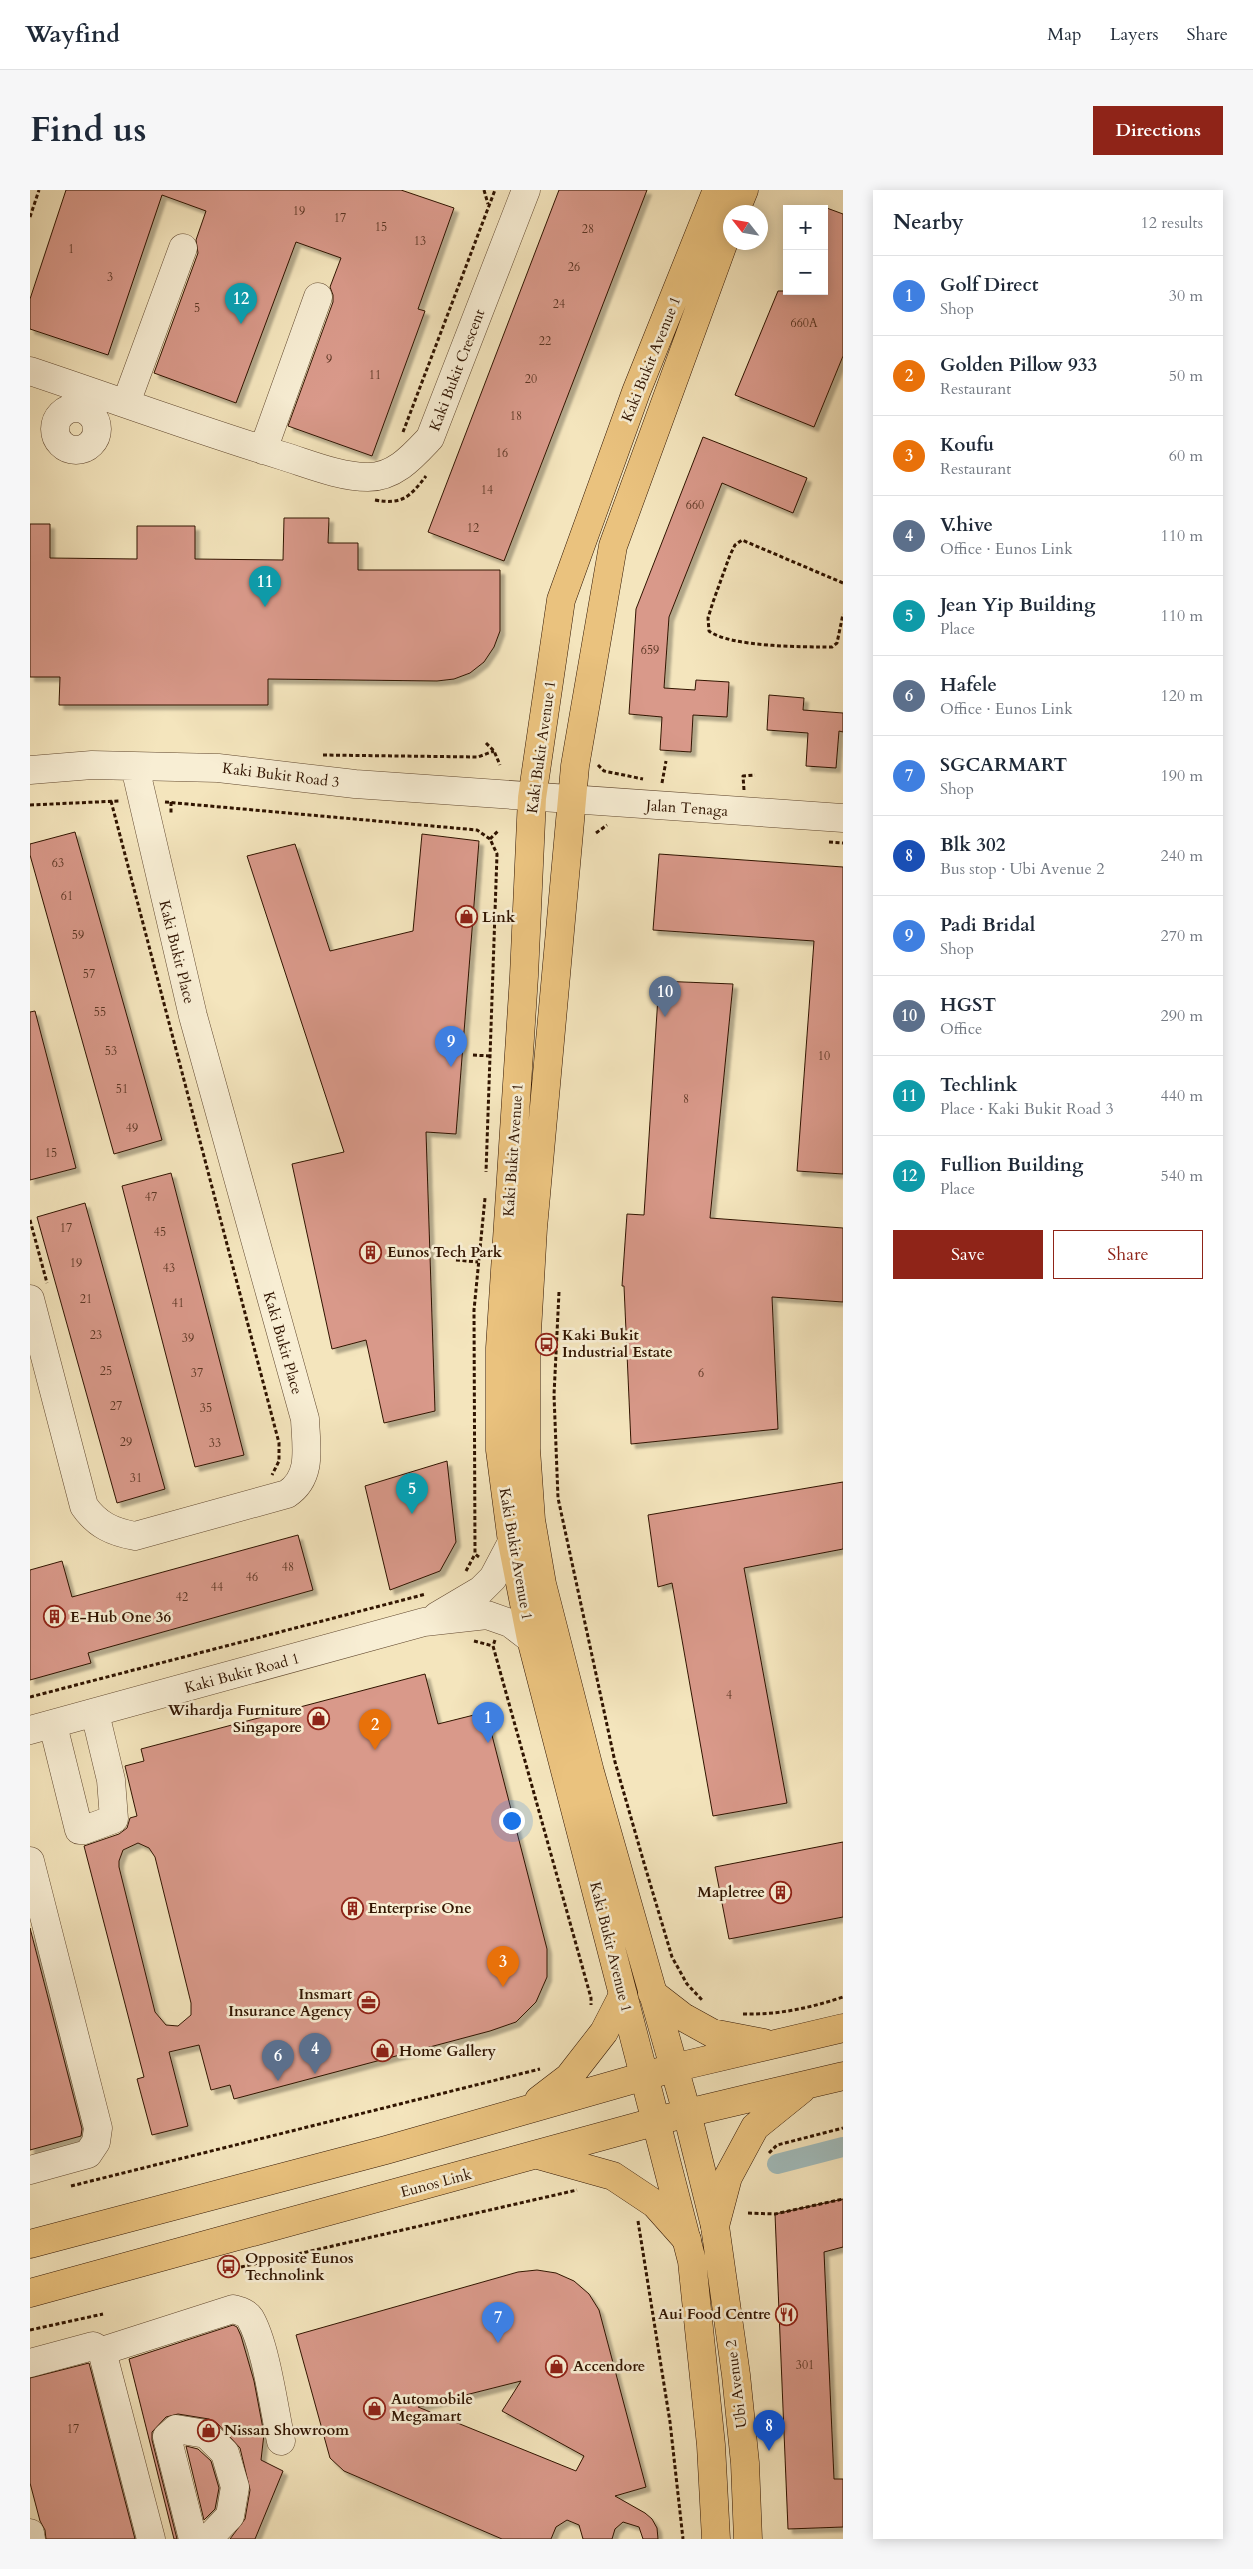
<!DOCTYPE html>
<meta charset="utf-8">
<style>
:root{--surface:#fff;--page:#f6f6f7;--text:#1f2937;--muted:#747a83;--line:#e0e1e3;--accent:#8f2418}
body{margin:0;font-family:Cardo,serif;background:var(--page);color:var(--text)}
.controls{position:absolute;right:15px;top:15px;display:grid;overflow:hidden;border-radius:0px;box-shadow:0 2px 12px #0003}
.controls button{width:45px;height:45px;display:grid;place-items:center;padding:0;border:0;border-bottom:1px solid var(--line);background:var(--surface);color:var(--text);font:25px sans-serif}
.compass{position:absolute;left:693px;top:15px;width:45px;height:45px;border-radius:50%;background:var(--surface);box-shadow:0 2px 12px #0003;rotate:301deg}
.you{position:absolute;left:481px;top:1630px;width:18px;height:18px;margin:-12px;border:4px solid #fff;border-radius:50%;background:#1a73e8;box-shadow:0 0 0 8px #1a73e833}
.badge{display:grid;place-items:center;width:32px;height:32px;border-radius:50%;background:var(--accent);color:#fff;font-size:16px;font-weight:700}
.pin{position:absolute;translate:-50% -41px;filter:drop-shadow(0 1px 2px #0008)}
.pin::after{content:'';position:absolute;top:26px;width:18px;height:15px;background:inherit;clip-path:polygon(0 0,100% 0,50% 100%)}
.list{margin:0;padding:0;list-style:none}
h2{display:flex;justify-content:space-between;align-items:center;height:65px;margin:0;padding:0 20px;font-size:21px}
h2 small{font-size:16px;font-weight:400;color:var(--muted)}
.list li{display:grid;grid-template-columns:32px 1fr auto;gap:15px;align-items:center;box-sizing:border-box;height:80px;padding:0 20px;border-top:1px solid var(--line)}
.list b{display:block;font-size:19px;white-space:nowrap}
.list p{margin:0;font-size:16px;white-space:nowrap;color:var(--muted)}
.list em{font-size:16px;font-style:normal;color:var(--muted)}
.actions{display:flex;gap:10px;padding:15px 20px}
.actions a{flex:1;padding:11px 0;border:1px solid var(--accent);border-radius:0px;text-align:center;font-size:18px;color:var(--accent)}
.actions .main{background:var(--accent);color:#fff}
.map{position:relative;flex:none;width:813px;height:2349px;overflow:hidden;border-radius:0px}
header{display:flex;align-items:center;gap:30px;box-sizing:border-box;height:70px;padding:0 25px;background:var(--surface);border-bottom:1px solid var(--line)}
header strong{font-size:24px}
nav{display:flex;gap:28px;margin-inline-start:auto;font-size:18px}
.intro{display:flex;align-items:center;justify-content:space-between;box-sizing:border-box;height:120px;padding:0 30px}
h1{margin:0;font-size:35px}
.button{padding:12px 22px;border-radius:0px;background:var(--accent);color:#fff;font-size:18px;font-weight:700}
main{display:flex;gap:30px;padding:0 30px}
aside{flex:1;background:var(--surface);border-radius:0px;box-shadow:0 2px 12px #0003}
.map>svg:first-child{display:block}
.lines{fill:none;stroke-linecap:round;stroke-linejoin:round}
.canal{stroke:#a1bcbc;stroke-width:20}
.building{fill:#d9998a;stroke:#301400;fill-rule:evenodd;filter:url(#shadow)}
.minor-casing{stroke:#61482f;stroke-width:29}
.major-casing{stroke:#301400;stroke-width:29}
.highway-casing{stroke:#301400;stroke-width:29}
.path{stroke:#301400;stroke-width:3;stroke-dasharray:4 2.5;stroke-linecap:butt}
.minor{stroke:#f8eed4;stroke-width:28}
.major{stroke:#eac27e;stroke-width:28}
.highway{stroke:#eac27e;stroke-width:28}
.labels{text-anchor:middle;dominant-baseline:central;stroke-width:5;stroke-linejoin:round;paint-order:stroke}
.number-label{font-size:12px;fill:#5a3522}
.street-label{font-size:15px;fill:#301400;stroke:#f8eed4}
.poi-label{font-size:15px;font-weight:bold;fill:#301400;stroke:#f8eed4;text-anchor:start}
</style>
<header>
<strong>Wayfind</strong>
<nav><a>Map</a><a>Layers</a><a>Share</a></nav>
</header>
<div class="intro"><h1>Find us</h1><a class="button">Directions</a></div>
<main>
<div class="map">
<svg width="813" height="2349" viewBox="0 0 813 2349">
<defs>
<filter id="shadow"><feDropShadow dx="4.5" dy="4.5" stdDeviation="1" flood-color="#0004"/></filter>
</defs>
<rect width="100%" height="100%" fill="#f4e5bd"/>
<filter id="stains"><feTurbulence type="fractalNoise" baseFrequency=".004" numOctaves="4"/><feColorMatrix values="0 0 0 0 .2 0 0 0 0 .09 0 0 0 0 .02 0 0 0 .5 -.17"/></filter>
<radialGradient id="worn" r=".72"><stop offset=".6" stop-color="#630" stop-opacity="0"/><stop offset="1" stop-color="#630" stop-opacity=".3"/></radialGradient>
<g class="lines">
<path class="canal" d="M747 1974 813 1957"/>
</g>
<path class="building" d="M36 0H371L424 18 388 119 395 121 342 266 258 236 303 112V105L300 97 311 68 266 52 206 213 124 183 168 63 166 50 176 21 132 5 78 165 0 139V109Z
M529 0H617L474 371 398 342Z
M794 17 813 24V166L784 237 705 205 748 101H794Z
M673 247 777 288 763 323 692 293 639 427 634 498 665 500 666 490 699 492 697 527 663 525 661 562 630 560 632 527 599 524 606 419Z
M254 328H299L298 353H328V380H470V441L464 457 454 472 440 483 424 489 407 491 238 489V515H29L30 487H0V334H20V368L107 369V336H165V369L253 370Z
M739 505 774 508 773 520 813 523V542L809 541 806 578 776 576 778 543 737 540Z
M45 642 132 950 84 964 0 665V654Z
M392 644 449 651 426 944 396 942 405 1221 354 1233 336 1150 302 1159 262 974 314 962 217 666 265 654 300 761 383 741Z
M629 664 813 677V984L767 981 784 751 623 740Z
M629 791 703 794 680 1028 813 1038V1112L742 1107 748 1239 601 1254 594 1096H592L597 1024 614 1025Z
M5 821 46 978 0 990V822Z
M141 983 214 1265 165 1277 92 996Z
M55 1013 135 1299 87 1313 7 1027Z
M417 1271 426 1352 410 1381 360 1400 335 1296Z
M813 1292V1359L714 1378 757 1613 683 1626 642 1393 628 1397 618 1325Z
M268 1345 283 1400 58 1463 61 1473 0 1490V1380L32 1371 42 1407Z
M395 1484 408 1534 456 1522 517 1759V1787L506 1812 486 1832 460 1841 204 1909 200 1895 181 1900 169 1855 139 1862 158 1936 122 1945 107 1889 114 1887 54 1656 89 1644 97 1638 100 1628 107 1626 95 1576 114 1571 111 1559ZM108 1653 119 1658 125 1667 161 1813V1825L148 1836 136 1835 125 1822 89 1677V1671L93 1660Z
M813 1652V1727L699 1749 685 1677Z
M0 1738 52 1939 51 1946 0 1960Z
M813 2009V2057L794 2062 804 2289H813V2337L758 2339 745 2024Z
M507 2080 526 2083 544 2091 559 2104 569 2120 616 2297 585 2306 615 2323 622 2329 627 2338 628 2349H613L609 2337 593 2332 585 2339 582 2349H553L549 2335 537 2330 526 2337 521 2349H472L314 2281 300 2268 266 2145 488 2082ZM491 2191 472 2221 554 2266 546 2281 388 2217Z
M203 2135 207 2137 211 2146 224 2191 234 2244 231 2270 253 2281 225 2349H200L215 2329 220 2300 210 2258 187 2233 179 2229 148 2224 136 2227 122 2242V2250L147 2349H144L99 2169Z
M59 2173 105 2349H16L15 2340 10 2331 0 2293V2188Z
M156 2256 168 2259 181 2271 189 2298 185 2319 174 2330Z"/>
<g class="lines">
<defs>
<path id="minor" d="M0 181C84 209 168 240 253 266 279 274 310 287 338 287 365 287 383 266 400 248L496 0
M96 213 153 58
M25 239a21 21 0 1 1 42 0a21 21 0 1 1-42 0Z
M233 260 288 107
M0 580 62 575 188 578 325 594 813 628
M0 1109 54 1316C67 1335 83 1342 105 1346L257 1304C283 1287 276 1256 275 1229L163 826 105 577
M407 1426 451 1400 463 1388 482 1352
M23 1535 49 1640H54L84 1629 81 1590 65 1523
M0 1540 394 1432 457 1425 480 1433 501 1449
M0 1671 68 1938 66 1952 58 1964 0 1980
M72 2161 203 2119C209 2121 216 2122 220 2128 236 2155 244 2219 251 2251
M0 2173 63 2156 72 2161 121 2349
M0 2343 1 2349
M163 2349 137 2247 146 2239 176 2244 195 2263 205 2297 200 2326 178 2349"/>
<path id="major" d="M705 22 714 0
M700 35 583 356 545 576 503 1038 496 1159V1259L501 1330 512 1394 560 1582 657 1923 685 2036 706 2185 715 2273 718 2349
M686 2349 681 2255 662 2071 501 1449 482 1352 470 1260V1158L494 786 502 608 531 410 606 202 687 0"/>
<path id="highway" d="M622 1803 653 1827 682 1843 734 1853
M509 1910 539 1887 574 1842 593 1805
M508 1965 583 1986 625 2014 657 2050
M685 2036 698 1987 725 1937 772 1899
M0 2054 356 1960 643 1878 813 1838
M0 2103 657 1923 813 1886"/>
</defs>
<use href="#minor" class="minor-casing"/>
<use href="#major" class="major-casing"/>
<use href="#highway" class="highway-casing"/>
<path class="path" d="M454 0 458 14
M0 27 9 0
M373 242 465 0
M345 310C372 315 380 307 396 286
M813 393 712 350 705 355 700 365 683 412 678 428 679 441C700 457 774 457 802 457L807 453 813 424
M456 553 464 561 470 575
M293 565 448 567 464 561
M568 575 574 581 613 589
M632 593 636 571
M714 600 713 586 725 585
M81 611 249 1253V1271L242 1285
M135 612 447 640 460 649 467 664 456 982
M141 612V624
M0 615 89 611
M566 643 577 635
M460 649 468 641
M799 652 813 653
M443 865 460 866
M0 1030 17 1093
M426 1070 448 1072
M529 1102 524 1205 528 1308 585 1572 614 1673 642 1767 657 1794 672 1810
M449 1367 445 1364 444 1120 455 1008
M436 1381 445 1364
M465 1450 463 1456 561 1808V1815
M444 1451 463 1456
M0 1507 396 1404
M713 1824C748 1825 780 1818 813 1807
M739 1963 747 1955 813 1938
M41 1996 510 1879
M718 2023 745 2024 813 2009
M608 2031 640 2232 653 2349
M211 2077 547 2000
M0 2140 73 2124"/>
<use href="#minor" class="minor"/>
<use href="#major" class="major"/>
<use href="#highway" class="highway"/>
</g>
<defs>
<symbol id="shop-ring" viewBox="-11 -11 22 22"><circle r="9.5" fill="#f8eed4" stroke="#8f2418" stroke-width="1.5"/><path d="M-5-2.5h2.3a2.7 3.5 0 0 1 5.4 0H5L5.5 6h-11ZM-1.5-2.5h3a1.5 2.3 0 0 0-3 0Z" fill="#8f2418"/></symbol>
<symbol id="building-ring" viewBox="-11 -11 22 22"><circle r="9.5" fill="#f8eed4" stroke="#8f2418" stroke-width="1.5"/><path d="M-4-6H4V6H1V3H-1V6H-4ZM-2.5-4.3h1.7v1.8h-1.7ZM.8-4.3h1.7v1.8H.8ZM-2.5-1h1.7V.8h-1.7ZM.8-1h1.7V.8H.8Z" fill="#8f2418"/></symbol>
<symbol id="bus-ring" viewBox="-11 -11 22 22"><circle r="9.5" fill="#f8eed4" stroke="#8f2418" stroke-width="1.5"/><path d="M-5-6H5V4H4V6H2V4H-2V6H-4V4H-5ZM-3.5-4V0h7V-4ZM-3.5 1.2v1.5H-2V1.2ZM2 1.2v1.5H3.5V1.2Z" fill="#8f2418"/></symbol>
<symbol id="office-ring" viewBox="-11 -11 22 22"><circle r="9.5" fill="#f8eed4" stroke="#8f2418" stroke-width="1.5"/><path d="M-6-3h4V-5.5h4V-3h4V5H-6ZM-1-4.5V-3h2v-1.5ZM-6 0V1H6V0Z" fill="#8f2418"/></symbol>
<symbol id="restaurant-ring" viewBox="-11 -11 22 22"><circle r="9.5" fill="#f8eed4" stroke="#8f2418" stroke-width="1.5"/><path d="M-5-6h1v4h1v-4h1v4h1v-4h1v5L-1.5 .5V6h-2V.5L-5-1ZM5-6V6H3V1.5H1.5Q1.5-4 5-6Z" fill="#8f2418"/></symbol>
</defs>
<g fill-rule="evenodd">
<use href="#shop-ring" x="424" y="714" width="25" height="25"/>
<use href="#building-ring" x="328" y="1050" width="25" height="25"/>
<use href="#bus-ring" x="504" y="1142" width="25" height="25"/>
<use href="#building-ring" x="12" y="1414" width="25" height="25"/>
<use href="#shop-ring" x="276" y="1516" width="25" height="25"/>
<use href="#building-ring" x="738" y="1690" width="25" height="25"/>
<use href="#building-ring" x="310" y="1706" width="25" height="25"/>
<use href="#office-ring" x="326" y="1800" width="25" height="25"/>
<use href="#shop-ring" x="340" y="1848" width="25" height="25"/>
<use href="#bus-ring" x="186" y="2064" width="25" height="25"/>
<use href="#restaurant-ring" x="744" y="2112" width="25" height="25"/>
<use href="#shop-ring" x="514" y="2164" width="25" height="25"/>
<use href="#shop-ring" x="332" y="2206" width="25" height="25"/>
<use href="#shop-ring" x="166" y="2228" width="25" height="25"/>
</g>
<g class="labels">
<g class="number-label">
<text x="269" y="21">19</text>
<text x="310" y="28">17</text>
<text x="351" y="37">15</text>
<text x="558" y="39">28</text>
<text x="390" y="51">13</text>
<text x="41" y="59">1</text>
<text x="544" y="77">26</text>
<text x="80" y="87">3</text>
<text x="529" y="114">24</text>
<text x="167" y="118">5</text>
<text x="774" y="133">660A</text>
<text x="515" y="151">22</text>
<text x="299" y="169">9</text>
<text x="345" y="185">11</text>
<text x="501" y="189">20</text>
<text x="486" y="226">18</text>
<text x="472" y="263">16</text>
<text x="457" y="300">14</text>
<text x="665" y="315">660</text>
<text x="443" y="338">12</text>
<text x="620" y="460">659</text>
<text x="28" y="673">63</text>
<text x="37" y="706">61</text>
<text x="48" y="745">59</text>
<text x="59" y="784">57</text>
<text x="70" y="822">55</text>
<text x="81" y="861">53</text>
<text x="794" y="866">10</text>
<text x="92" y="899">51</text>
<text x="656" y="909">8</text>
<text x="102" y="938">49</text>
<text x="21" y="963">15</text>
<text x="121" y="1007">47</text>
<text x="36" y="1038">17</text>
<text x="130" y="1042">45</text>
<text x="46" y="1073">19</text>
<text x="139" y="1078">43</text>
<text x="56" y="1109">21</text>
<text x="148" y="1113">41</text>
<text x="66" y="1145">23</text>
<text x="158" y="1148">39</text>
<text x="76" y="1181">25</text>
<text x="167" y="1183">37</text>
<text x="671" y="1183">6</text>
<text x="86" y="1216">27</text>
<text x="176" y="1218">35</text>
<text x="96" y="1252">29</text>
<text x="185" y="1253">33</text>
<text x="106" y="1288">31</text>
<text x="258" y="1377">48</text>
<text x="222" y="1387">46</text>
<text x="187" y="1397">44</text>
<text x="152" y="1407">42</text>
<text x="699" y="1505">4</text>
<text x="775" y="2175">301</text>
<text x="43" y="2239">17</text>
</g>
<g class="street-label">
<text transform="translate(621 169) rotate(-68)">Kaki Bukit Avenue 1</text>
<text transform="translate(427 180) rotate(-69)">Kaki Bukit Crescent</text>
<text transform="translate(511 557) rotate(-82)">Kaki Bukit Avenue 1</text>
<text transform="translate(251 585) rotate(7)">Kaki Bukit Road 3</text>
<text transform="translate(657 618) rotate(4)">Jalan Tenaga</text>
<text transform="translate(147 762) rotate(76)">Kaki Bukit Place</text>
<text transform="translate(483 960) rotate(-86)">Kaki Bukit Avenue 1</text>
<text transform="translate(253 1153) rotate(74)">Kaki Bukit Place</text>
<text transform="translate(486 1364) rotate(80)">Kaki Bukit Avenue 1</text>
<text transform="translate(212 1483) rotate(-15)">Kaki Bukit Road 1</text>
<text transform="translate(581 1757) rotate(76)">Kaki Bukit Avenue 1</text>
<text transform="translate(406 1993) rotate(-15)">Eunos Link</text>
<text transform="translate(706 2194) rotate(-97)">Ubi Avenue 2</text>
</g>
<g class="poi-label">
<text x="452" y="727">Link</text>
<text x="357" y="1062">Eunos Tech Park</text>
<text x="532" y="1145">Kaki Bukit<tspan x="532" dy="17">Industrial Estate</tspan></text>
<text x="40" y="1427">E-Hub One 36</text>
<text x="272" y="1520" text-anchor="end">Wihardja Furniture<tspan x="272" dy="17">Singapore</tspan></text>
<text x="735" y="1702" text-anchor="end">Mapletree</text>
<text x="338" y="1718">Enterprise One</text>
<text x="322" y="1804" text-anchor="end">Insmart<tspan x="322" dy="17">Insurance Agency</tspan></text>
<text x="369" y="1861">Home Gallery</text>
<text x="215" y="2068">Opposite Eunos<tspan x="215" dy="17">Technolink</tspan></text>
<text x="741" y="2124" text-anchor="end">Aui Food Centre</text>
<text x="543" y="2176">Accendore</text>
<text x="361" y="2209">Automobile<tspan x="361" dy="17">Megamart</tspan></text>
<text x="194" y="2240">Nissan Showroom</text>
</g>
</g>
<rect width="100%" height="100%" filter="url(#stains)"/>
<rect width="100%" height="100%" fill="url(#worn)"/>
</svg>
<div class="controls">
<button>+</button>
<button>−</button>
</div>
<svg class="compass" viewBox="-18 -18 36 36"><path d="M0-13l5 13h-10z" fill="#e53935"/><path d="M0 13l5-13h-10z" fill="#747a83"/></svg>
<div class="you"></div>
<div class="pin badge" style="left:458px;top:1553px;background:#3f7fe0">1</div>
<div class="pin badge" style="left:345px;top:1560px;background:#e8710a">2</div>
<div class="pin badge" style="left:473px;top:1797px;background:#e8710a">3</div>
<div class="pin badge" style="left:285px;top:1884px;background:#5c6f8a">4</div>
<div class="pin badge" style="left:382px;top:1324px;background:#0f9aa8">5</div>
<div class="pin badge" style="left:248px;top:1891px;background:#5c6f8a">6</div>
<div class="pin badge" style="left:468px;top:2153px;background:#3f7fe0">7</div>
<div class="pin badge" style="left:739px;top:2261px;background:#1a4fb4">8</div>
<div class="pin badge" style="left:421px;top:877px;background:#3f7fe0">9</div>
<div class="pin badge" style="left:635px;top:827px;background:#5c6f8a">10</div>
<div class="pin badge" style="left:235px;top:417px;background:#0f9aa8">11</div>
<div class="pin badge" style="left:211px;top:134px;background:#0f9aa8">12</div>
</div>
<aside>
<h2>Nearby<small>12 results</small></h2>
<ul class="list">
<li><span class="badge" style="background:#3f7fe0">1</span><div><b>Golf Direct</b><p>Shop</p></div><em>30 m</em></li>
<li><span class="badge" style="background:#e8710a">2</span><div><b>Golden Pillow 933</b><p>Restaurant</p></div><em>50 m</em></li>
<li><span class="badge" style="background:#e8710a">3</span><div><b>Koufu</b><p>Restaurant</p></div><em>60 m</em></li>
<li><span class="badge" style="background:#5c6f8a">4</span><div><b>V.hive</b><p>Office · Eunos Link</p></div><em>110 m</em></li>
<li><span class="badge" style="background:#0f9aa8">5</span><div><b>Jean Yip Building</b><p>Place</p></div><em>110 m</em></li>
<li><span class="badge" style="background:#5c6f8a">6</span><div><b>Hafele</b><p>Office · Eunos Link</p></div><em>120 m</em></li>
<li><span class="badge" style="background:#3f7fe0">7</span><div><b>SGCARMART</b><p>Shop</p></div><em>190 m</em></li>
<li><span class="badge" style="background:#1a4fb4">8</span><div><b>Blk 302</b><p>Bus stop · Ubi Avenue 2</p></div><em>240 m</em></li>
<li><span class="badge" style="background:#3f7fe0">9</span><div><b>Padi Bridal</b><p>Shop</p></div><em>270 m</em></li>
<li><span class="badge" style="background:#5c6f8a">10</span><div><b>HGST</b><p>Office</p></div><em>290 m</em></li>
<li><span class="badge" style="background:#0f9aa8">11</span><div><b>Techlink</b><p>Place · Kaki Bukit Road 3</p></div><em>440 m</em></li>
<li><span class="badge" style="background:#0f9aa8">12</span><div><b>Fullion Building</b><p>Place</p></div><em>540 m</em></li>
</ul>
<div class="actions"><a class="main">Save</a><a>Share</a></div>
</aside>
</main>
